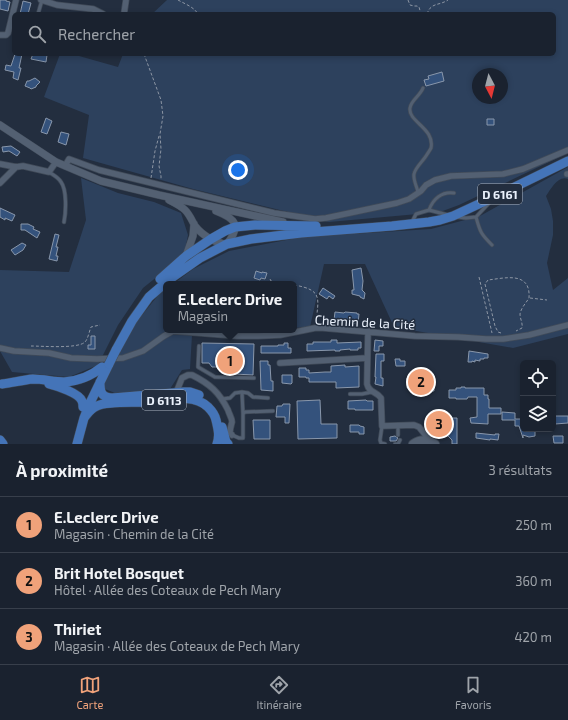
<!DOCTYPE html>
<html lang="fr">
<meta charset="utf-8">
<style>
:root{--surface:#1a222f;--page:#272f3b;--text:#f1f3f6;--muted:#9fa4aa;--line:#383f4b;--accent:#f0a27a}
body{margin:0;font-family:"Exo 2",sans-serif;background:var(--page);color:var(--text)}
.controls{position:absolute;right:12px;bottom:12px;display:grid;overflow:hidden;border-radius:6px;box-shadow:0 2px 6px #0003}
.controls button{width:36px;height:36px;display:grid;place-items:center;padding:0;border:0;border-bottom:1px solid var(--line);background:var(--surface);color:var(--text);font:20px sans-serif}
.compass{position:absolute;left:472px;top:68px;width:36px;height:36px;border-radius:50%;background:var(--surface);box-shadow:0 2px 6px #0003;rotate:173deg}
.you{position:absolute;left:238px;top:170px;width:14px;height:14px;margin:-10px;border:3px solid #fff;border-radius:50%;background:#1a73e8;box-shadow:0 0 0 6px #1a73e833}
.badge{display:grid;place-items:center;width:26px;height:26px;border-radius:50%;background:var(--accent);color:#111;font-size:13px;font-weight:700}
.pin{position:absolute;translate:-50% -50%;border:2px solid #fff;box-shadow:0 1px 4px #0006}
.popup{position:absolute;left:163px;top:281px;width:134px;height:52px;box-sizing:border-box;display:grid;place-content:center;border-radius:6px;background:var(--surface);filter:drop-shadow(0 1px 3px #0005);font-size:13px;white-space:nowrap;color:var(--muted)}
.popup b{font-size:15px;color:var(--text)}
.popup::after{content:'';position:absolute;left:50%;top:100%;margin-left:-8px;border:8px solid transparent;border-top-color:var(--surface)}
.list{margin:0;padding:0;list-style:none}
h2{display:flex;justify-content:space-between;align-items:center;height:52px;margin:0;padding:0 16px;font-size:17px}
h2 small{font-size:13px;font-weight:400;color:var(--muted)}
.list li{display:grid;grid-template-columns:26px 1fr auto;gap:12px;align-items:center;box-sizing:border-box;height:56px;padding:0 16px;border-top:1px solid var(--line)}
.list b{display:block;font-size:15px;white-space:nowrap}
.list p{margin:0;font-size:13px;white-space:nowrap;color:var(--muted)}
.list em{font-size:13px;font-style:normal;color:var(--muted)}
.icon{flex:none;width:22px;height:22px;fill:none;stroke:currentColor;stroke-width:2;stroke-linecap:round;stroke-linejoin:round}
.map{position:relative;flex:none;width:568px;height:444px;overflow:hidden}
.search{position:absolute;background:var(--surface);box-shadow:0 2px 6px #0003;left:12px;right:12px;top:12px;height:44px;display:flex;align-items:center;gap:10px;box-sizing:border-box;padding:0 14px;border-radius:6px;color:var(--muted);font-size:15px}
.sheet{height:220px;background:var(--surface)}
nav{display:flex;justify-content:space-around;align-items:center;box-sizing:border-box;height:56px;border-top:1px solid var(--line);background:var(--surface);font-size:11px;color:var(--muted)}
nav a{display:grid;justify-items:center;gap:2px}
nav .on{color:var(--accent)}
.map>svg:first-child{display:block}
.green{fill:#2d415d;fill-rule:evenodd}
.building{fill:#34527c;stroke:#8997ab}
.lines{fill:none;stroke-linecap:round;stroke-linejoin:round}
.service-casing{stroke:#414b59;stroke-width:4.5}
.minor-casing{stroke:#414b59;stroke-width:7}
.tertiary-casing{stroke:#414b59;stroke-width:8}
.secondary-casing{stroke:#414b59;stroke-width:10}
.primary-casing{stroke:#414b59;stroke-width:10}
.path{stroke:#8d96a4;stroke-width:1;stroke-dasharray:3 2;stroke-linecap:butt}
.service{stroke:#536072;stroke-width:3}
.minor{stroke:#536072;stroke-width:5.5}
.tertiary{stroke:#536072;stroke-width:7}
.secondary{stroke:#536072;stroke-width:8}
.primary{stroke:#4474b8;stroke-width:9}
.primary-bridge-casing{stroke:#414b59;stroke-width:10;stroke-linecap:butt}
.primary-bridge{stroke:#4474b8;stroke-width:9}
.labels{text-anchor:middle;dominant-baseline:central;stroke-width:3;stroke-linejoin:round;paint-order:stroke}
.shield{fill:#232e3f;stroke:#aeb6c3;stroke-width:1}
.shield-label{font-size:12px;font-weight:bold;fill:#eaf1fc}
.street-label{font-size:13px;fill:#eaf1fc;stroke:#232e3f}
</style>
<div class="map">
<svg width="568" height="444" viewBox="0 0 568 444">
<rect width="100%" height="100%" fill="#232e3f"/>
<path class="green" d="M167 0H568V153L459 205 440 212 329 222 193 189 83 158 89 115 44 97 60 54H72L118 67 123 54H554V14H152ZM478 74H502V98H478Z
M568 167V179C558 175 551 189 546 196L551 209 553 221V235L547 263 553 290 568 278V334L513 348 394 327 365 264H324L310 327 294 328V284H173L193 269 229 251 302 237 431 229 480 216Z
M81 178 118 193 154 202 181 213 188 235 185 251 173 264 143 288 118 325 98 365 69 377 12 372 0 351V270L69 272 86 220Z
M166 289V330H267L192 335 190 369 182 370 170 389 115 393 105 389V379L131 329 159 294Z"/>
<path class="building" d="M0 0H6V1L10 2 8 11 0 9Z
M23 1 31 3 28 14H20Z
M15 54H22L19 68H21L18 80 13 78 14 72 5 70 6 65 11 66Z
M33 54 47 55 46 62 31 59Z
M442 72 444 81 426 86 424 80 429 79 428 76Z
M35 78 40 82 36 86V87L31 89 30 88 25 86 27 81H29Z
M46 118 52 121 47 134 41 132Z
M487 119H494V125H487Z
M61 132 69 134 66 145 58 142Z
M11 146 20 152 17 156 9 151 3 152 2 147Z
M0 208 15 215 12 221 5 218V220L0 217Z
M21 224H28L34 227 33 229 40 232 37 238 25 230H21Z
M55 234 59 235 56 247H58L56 256H58L57 261 49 259Z
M22 243 26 245 23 250 15 255 11 250Z
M361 268 363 281 362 290 365 293 364 299 360 297V296L352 294V290H354L352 270Z
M256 271 262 273V272L267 273 265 279 261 278 260 280 254 278Z
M323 288 335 296 333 299 329 296 327 299 319 294Z
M335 312 344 313 345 312 357 313V314H359L358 324 334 320Z
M91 336H95V349H88V345H91Z
M331 340H337V343L361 342V348H358V350H350V349L340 350V351H335V350L307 351V344H313V342H331Z
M375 340 383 341V346H379V351H374Z
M202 343 254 344 253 375 234 374V367H212L209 363H202Z
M284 343H288V348H291V353H261V346H278V345H284Z
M469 351 488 354V358H484V359H480V361L475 360V362L472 361V362H468Z
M376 354H384V361H381V378H383V386L375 384 376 377H375Z
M395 359H400V361H405V366H396Z
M260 361H268V365H270L271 381H273V391L261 390Z
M345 365V367L359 366V387L336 388V382H309V378H306V377H299V368H306V370H309V373L325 372H331V366Z
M282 375H292V383L291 384 282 383Z
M427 376H434V391H427V388H407V378L427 379Z
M461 387H465V388H484V395H488V399H489V408H501V414H488V424L471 423 470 418 477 417V397H468L467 399H456V398H449V390H456V388H461Z
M320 400 321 424H337V438L298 439 297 401Z
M366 400 367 401H373V410H355V409H348V401Z
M283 404H290L289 423H285V417H276L277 406H282Z
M502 412 515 413V419H523V429H535V436L529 437 523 435V438L519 426H515V420H502Z
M554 416H568V423L555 424Z
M434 418H457V444H452V440L435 423Z
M253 420H270V439H254Z
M350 425H359L360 426 364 427V434H359V432H350Z
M476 433 495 435V434H499L498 440 490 439V440L476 438Z
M395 436 398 438 396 441H390V437Z
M553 436H563V443H554Z"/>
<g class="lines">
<defs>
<path id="service" d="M38 14 42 0
M49 172C53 175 58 177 61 182 67 190 66 212 64 222
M418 192C417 187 413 180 414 174 415 168 423 161 426 156 428 153 430 150 431 148 435 128 408 122 410 108 411 100 420 96 423 88
M429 210C433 199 442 191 454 193
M457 217 466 218 476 217 489 203
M476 217C480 232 481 234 492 245
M412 222 416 214 429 210 448 215
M199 346 198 367 215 377 254 378
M242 392 243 414
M350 394H362L372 392
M222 399 230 398 235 393 242 392 248 393 253 397 268 398
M382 426 380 440 381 443 385 444
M398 426V435
M232 435 239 438H243V414L245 412 273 411
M395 444H398L400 440"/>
<path id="minor" d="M41 0 57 5 93 9 103 14
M124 14 126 0
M0 35H6L8 33 16 0
M0 164 16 167 23 166 49 172 56 162
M65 166 69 159 99 170 274 213 315 219 326 218 397 203 409 199 421 191 426 185 435 180 451 176 503 174 523 169 568 150
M567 174H568
M0 183 16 167
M368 331 367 384C369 393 376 391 381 398L382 426 414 425 419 427 431 442
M0 348 14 351 49 353 71 358 97 359 123 358 143 351 164 336 173 331 237 336H258L280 335 315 328H323L415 336 458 337 486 339H503L529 335 568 325
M280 363 367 358
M177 394 176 393 182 378 188 375H192C210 384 219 392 228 410 229 414 232 418 232 422 231 426 230 429 230 432L232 435"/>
<path id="tertiary" d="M0 125 56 162 101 181 159 195 283 222
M169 200C175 203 181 206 185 210 190 215 192 221 195 226 202 235 216 244 227 244 241 226 237 219 216 211
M186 256 193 236 194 224"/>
<path id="secondary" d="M413 444C420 439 428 439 435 444"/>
<path id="primary" d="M160 279 186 256 211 239 225 231 235 227 255 225 316 226
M116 350 132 321 149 297 170 279 200 258 227 244 251 239 301 233 392 226 429 222 440 220 453 216 494 197 568 161
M100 382C100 392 101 397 112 398L184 392H190L199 395
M2 384C12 383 22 380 33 379 43 379 54 382 64 382 79 381 90 377 102 367
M49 384C57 386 79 393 82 401 83 403 83 405 83 407
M84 418C88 413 91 408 97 406 108 401 133 403 146 402 166 401 192 392 208 407 212 411 215 415 216 420 218 429 220 435 217 444
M222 427 226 442 228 444
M0 440 3 444
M77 444 84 418 89 405 109 364"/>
</defs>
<use href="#service" class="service-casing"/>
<use href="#minor" class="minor-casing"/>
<use href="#tertiary" class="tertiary-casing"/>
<use href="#secondary" class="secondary-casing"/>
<use href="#primary" class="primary-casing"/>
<path class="path" d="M178 0C185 4 194 7 198 14
M408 0 410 5 414 6H417L419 7 421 14
M427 14C431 2 439 6 448 0
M144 54 161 100 163 116 160 134 161 149 159 166 161 176V180
M151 178 155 151 159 136
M479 277 492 333
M270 279 271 281 285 284
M294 285C324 290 318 299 316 323
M530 298 547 300
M501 333 498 332 495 326 485 284 488 280C505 278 531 271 529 298 526 303 521 308 520 314 520 319 523 323 522 328L516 331
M31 346C42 346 78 349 85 342 88 339 89 332 91 327L100 325"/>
<use href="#service" class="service"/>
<use href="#minor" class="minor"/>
<use href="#tertiary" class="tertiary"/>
<use href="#secondary" class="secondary"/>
<use href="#primary" class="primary"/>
<defs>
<path id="primary-bridge" d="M109 364 116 350"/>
</defs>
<use href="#primary-bridge" class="primary-bridge-casing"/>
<use href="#primary-bridge" class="primary-bridge"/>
</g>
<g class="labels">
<g class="shield">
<rect x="478" y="184" width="44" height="20" rx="3"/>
<rect x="142" y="390" width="44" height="20" rx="3"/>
</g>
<g class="shield-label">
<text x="500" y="194">D 6161</text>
<text x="164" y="400">D 6113</text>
</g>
<g class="street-label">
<text transform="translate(365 322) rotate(3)">Chemin de la Cité</text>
</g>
</g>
</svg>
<div class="controls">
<button><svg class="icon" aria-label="locate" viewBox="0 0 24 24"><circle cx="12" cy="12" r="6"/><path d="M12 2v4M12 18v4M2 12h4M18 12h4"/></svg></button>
<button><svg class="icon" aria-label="layers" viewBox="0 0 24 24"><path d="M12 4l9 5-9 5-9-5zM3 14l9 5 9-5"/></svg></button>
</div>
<svg class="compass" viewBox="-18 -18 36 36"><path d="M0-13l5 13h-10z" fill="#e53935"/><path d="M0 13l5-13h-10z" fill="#9fa4aa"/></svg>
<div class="you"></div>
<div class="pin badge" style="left:230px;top:361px">1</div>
<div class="popup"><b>E.Leclerc Drive</b>Magasin</div>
<div class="pin badge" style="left:421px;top:382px">2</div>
<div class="pin badge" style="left:439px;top:424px">3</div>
<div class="search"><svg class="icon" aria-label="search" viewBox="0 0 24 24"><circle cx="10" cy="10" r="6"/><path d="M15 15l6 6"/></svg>Rechercher</div>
</div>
<section class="sheet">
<h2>À proximité<small>3 résultats</small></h2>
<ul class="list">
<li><span class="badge">1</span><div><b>E.Leclerc Drive</b><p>Magasin · Chemin de la Cité</p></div><em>250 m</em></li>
<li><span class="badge">2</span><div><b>Brit Hotel Bosquet</b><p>Hôtel · Allée des Coteaux de Pech Mary</p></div><em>360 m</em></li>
<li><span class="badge">3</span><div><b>Thiriet</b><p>Magasin · Allée des Coteaux de Pech Mary</p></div><em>420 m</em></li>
</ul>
</section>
<nav>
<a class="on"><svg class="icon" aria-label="map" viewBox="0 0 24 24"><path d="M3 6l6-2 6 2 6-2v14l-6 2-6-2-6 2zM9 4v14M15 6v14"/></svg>Carte</a>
<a><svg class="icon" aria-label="directions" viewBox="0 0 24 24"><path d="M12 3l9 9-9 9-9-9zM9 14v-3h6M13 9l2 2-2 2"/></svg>Itinéraire</a>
<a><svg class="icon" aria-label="saved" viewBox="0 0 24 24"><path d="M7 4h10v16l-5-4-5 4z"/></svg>Favoris</a>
</nav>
